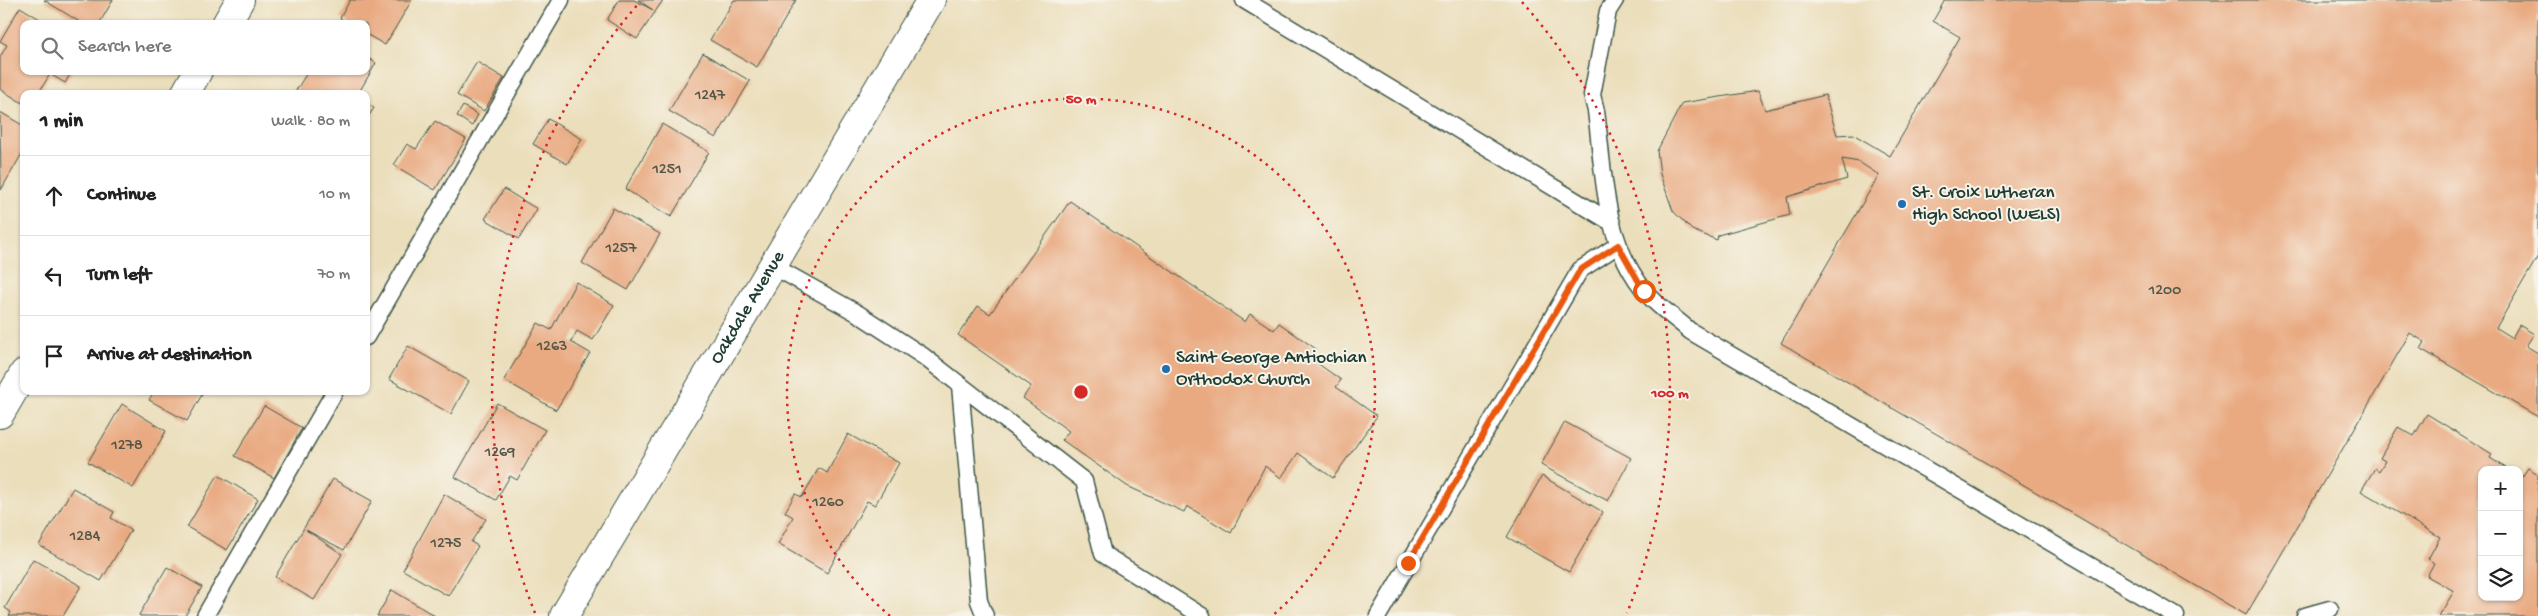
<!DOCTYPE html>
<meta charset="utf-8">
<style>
:root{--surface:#fff;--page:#f2f2f2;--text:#222;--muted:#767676;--line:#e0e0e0}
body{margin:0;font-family:"Gochi Hand",sans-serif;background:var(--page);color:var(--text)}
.controls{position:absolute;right:15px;bottom:15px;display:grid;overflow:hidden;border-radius:10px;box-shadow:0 1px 4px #0004}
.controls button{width:45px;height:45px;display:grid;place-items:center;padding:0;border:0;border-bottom:1px solid var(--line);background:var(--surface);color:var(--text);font:25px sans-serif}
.stop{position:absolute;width:15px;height:15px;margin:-11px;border:4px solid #ea580c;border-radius:50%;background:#fff}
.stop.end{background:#ea580c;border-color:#fff;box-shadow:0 1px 5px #0008}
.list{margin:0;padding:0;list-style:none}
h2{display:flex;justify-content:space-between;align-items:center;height:65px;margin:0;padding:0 20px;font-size:21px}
h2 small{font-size:16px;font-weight:400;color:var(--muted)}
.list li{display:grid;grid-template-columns:32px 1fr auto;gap:15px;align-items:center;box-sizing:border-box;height:80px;padding:0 20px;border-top:1px solid var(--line)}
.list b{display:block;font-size:19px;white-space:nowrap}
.list em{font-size:16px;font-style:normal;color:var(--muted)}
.icon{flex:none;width:28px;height:28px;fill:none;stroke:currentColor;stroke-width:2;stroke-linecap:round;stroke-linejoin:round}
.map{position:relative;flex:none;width:2538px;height:616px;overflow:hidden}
.search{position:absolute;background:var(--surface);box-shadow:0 1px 4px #0004;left:20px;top:20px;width:350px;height:55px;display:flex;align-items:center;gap:12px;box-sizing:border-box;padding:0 18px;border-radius:10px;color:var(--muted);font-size:19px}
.panel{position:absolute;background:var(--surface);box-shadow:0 1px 4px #0004;left:20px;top:90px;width:350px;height:305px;border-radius:10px}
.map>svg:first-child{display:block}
.building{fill:#e9aa82}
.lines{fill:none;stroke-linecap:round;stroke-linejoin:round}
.lane-casing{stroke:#3e5548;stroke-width:19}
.street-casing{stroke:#3e5548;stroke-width:30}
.secondary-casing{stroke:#3e5548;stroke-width:30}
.lane{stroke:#fff;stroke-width:16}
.street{stroke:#fff;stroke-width:28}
.secondary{stroke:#fff;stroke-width:28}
.route{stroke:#ea580c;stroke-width:6}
.ring{fill:none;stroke:#d62828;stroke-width:2.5;stroke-dasharray:2.5 5}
.poi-dot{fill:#1f6fb2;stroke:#f7f3e8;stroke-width:2}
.labels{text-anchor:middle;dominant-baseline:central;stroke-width:4;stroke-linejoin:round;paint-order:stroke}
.number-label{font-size:16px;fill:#525848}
.poi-label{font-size:19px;fill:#1f3d34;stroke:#f7f3e8;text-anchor:start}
.street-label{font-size:19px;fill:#1f3d34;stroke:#f7f3e8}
.centre{fill:#d62828;stroke:#f7f3e8;stroke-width:2.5}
.ring-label{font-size:15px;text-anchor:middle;font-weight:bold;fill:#d62828;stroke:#f7f3e8;stroke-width:4;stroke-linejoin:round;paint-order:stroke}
</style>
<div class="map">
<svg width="2538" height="616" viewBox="0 0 2538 616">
<rect width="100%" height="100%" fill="#f7f3e8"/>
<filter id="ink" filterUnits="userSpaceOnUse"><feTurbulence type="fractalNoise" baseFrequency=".02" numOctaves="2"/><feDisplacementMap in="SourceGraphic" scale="10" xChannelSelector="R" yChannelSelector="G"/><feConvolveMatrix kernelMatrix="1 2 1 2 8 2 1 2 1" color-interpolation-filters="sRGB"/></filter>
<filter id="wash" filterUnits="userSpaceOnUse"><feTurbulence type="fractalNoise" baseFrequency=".0096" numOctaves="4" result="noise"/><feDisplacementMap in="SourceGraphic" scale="20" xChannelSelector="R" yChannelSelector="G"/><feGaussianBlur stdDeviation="1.12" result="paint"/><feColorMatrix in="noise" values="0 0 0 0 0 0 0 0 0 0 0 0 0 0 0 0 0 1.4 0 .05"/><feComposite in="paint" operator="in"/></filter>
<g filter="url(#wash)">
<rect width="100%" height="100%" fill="#ebdebb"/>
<g id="blocks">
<path class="building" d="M44 0H113L99 24H83Z
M350 0H412L385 45 366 34V24H349L340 18Z
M619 0H634L653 10 638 0H663L637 39 607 20Z
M734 0H796L757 67 710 40Z
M1945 0H2538V256L2496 328 2512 338 2519 325 2534 334 2526 346 2538 353V417L2421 349 2425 342 2410 333 2246 615 1781 343 1879 175 1859 162 1842 159 1847 179 1787 197 1790 215 1718 235 1717 240 1692 230 1673 211 1660 174 1657 151 1682 103 1758 91 1765 110 1825 95 1837 135 1853 134 1890 156 1960 37 1933 21Z
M20 7 48 24H24V71H72L65 83 50 74 38 94H24V104L0 89V57L7 45 0 41Z
M703 53 750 81 716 138 669 111Z
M366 57 376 63 358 94H294L308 71H366Z
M477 62 504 78 484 111 457 95Z
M366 103 374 108 366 120Z
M463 106 478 115 472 126 457 116Z
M0 112 24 126V150L1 190Z
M548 119 582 139 567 164 533 144Z
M435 121 466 139 435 190 394 165 407 144 416 149Z
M662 124 709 152 671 217 625 189Z
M504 189 537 209 519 239 485 219Z
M1070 201 1245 322 1250 314 1274 330 1279 323 1316 349 1310 358 1341 380 1336 387 1377 416 1333 478 1298 453 1281 478 1265 466 1231 533 1187 506 1184 512 1127 486 1062 440 1069 431 1023 398 1031 386 958 335 978 306 990 314Z
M613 208 660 234 628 290 582 263Z
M576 282 614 305 593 340 577 331 571 342 590 353 556 410 504 380 538 323 551 330Z
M408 346 469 381 451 414 389 379Z
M154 391H204L187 421 149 400Z
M497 403 545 430 517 480 510 476 496 500 455 477Z
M122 404 166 431 133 488 88 462Z
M264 406 302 428 274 478 235 456Z
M2427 414 2492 454 2490 458 2509 470H2482V597H2519V476L2522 477 2528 468 2538 474V616H2439L2454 591 2427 576 2434 563 2428 559 2440 537 2361 491 2375 468 2379 471 2385 461 2380 458 2398 427 2414 436Z
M1565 422 1631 458 1608 501 1541 465Z
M848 434 899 463 875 505 867 501 827 573 778 544 793 517 785 512 795 494 802 497 819 468 827 473Z
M218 475 258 499 227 550 187 527Z
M1542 476 1603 512 1569 572 1507 537Z
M333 479 372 501 344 550 306 530 342 554 314 600 275 577Z
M73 488 114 512 111 518 131 530 101 581 39 545Z
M444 494 486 519 471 542 478 546 448 596 403 570Z
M33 559 81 586 63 616H9L11 612 5 608Z
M167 567 202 587 185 616H140L139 615Z
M392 590 435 616H377Z"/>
</g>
</g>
<g filter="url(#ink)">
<use href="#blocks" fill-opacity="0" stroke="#3e5548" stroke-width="1"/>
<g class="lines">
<defs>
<path id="lane" d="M1244 0 1609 221
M1615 0 1608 11 1592 95 1596 111C1604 173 1603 239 1644 290 1656 306 1676 318 1690 331L2176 616
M773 266 857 313 923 356 1084 481 1103 554 1202 616
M366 337 561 0
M960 385 979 601 985 616
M205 616 335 391
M1378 616 1580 270 1618 245
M2305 616 2330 609"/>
<path id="street" d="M226 24 240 0
M185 94 198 71
M0 414 24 373"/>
<g id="secondary">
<path id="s1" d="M564 616 931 0"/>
</g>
</defs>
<use href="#lane" class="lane-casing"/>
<use href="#street" class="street-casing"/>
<use href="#secondary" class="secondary-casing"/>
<use href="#lane" class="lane"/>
<use href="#street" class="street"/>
<use href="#secondary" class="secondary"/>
</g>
</g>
<g class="lines" filter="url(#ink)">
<path class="route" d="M1408 563 1580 270 1618 245 1644 291"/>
</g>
<g class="ring">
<path d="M890 616A294 294 0 1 1 1272 616"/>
<path d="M535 613A589 589 0 0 1 640 2M1522 2A589 589 0 0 1 1627 613"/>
</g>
<g class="poi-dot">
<circle cx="1902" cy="204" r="5"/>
<circle cx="1166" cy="369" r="5"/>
</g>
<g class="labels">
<g class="number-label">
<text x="710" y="96">1247</text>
<text x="667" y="170">1251</text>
<text x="621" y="249">1257</text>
<text x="2165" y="291">1200</text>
<text x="552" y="347">1263</text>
<text x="127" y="446">1278</text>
<text x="500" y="453">1269</text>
<text x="828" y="503">1260</text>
<text x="85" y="537">1284</text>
<text x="446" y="544">1275</text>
</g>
<g class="poi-label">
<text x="1912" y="193">St. Croix Lutheran<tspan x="1912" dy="22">High School (WELS)</tspan></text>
<text x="1176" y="358">Saint George Antiochian<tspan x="1176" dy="22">Orthodox Church</tspan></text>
</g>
<g class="street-label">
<text stroke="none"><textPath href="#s1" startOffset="359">Oakdale Avenue</textPath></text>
</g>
</g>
<circle cx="1081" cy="392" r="8" class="centre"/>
<g class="ring-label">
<text x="1081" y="103">50 m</text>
<text x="1670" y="397">100 m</text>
</g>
</svg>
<div class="controls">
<button>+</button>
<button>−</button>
<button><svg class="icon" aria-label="layers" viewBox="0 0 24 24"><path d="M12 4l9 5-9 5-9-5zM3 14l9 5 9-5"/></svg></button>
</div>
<div class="stop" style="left:1644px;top:291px"></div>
<div class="stop end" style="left:1408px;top:563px"></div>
<div class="search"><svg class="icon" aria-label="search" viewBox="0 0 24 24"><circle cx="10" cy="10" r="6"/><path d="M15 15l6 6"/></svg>Search here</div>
<section class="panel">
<h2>1 min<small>Walk · 80 m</small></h2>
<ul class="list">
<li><svg class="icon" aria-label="ahead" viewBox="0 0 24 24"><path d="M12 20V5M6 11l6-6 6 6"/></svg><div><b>Continue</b></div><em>10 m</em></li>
<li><svg class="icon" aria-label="left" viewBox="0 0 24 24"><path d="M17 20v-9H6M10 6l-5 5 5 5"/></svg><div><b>Turn left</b></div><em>70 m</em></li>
<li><svg class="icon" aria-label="arrive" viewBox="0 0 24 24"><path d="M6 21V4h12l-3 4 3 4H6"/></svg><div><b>Arrive at destination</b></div></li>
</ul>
</section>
</div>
